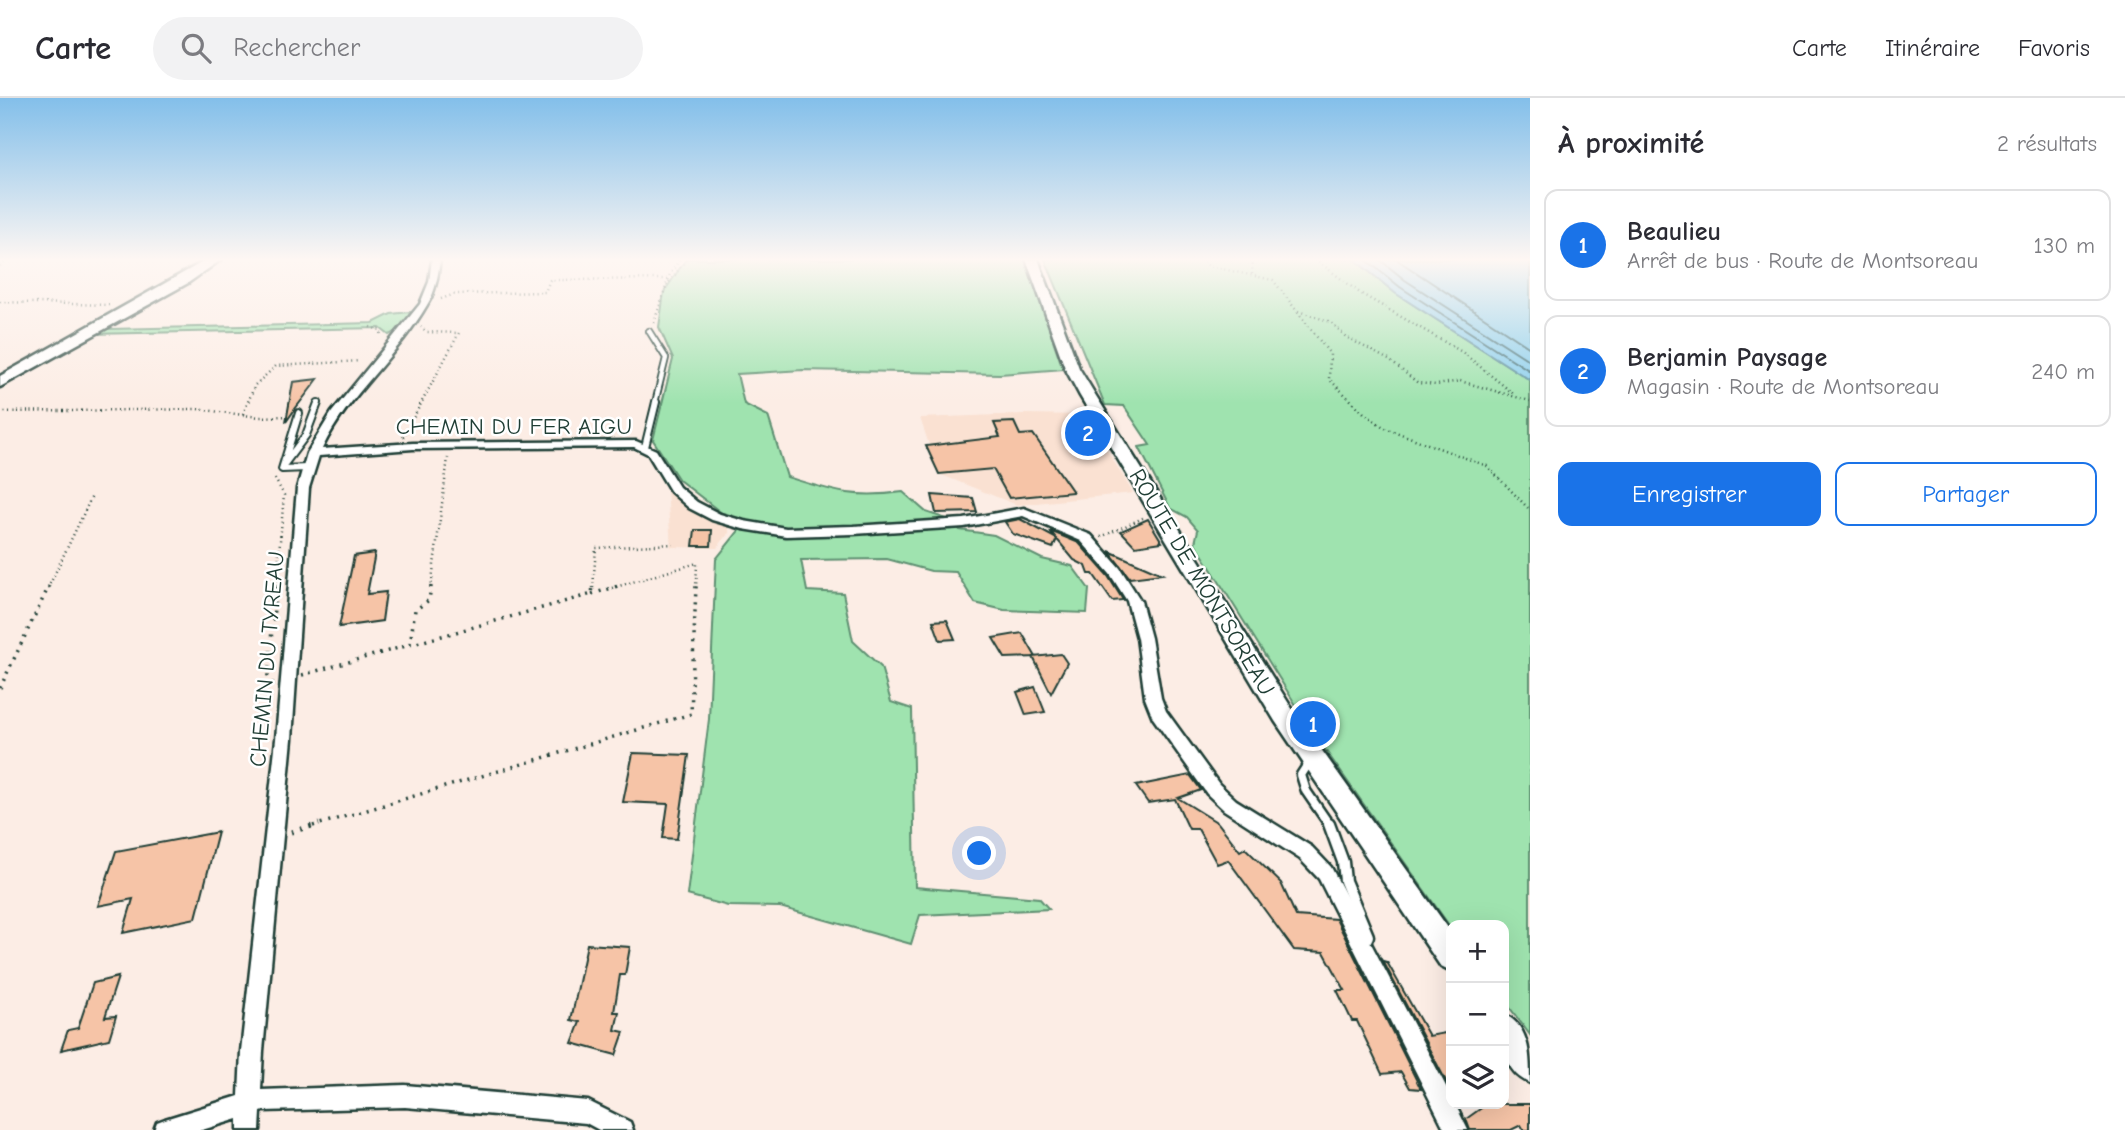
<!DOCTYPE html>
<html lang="fr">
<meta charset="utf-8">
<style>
:root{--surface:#fff;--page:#f2f2f3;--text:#2b2b33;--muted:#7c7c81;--line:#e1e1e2;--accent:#1a73e8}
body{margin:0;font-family:"Comic Neue",sans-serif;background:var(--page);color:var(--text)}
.controls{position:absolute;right:21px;bottom:21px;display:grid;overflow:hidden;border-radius:14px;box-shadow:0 7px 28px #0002}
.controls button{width:63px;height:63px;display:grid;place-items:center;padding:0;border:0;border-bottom:2px solid var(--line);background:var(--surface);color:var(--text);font:35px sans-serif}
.you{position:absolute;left:980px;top:756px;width:24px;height:24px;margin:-18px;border:5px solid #fff;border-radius:50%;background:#1a73e8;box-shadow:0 0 0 10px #1a73e833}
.badge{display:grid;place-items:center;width:46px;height:46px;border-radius:50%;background:var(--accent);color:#fff;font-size:23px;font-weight:700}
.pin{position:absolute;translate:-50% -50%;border:4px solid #fff;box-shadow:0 2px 7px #0006}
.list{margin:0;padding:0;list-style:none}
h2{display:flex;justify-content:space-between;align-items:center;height:91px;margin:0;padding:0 28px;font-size:30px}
h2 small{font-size:23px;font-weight:400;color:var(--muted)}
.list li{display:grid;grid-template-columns:46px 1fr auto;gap:21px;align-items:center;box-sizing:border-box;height:112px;margin:0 14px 14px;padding:0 14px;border:2px solid var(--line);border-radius:14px}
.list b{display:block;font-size:26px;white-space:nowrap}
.list p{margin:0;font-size:23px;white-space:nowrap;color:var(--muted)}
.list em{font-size:23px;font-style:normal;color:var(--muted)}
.actions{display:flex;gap:14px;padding:21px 28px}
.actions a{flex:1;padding:16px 0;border:2px solid var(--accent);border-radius:14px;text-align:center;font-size:24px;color:var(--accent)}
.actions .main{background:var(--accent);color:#fff}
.icon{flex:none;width:38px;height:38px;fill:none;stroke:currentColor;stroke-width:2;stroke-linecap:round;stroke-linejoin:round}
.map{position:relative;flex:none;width:1530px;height:1032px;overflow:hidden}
header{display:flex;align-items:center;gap:42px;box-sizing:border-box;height:98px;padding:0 35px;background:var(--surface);border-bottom:2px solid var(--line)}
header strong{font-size:33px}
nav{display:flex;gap:38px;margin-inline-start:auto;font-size:24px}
.search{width:490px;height:63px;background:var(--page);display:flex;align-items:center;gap:18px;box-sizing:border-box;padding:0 24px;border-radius:38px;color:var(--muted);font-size:26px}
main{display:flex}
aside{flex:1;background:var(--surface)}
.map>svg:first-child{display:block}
.built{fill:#fae1d2}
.green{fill:#9fe3af;stroke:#5f9072;stroke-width:2}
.water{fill:#8bcfed;stroke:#6095a3;stroke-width:2}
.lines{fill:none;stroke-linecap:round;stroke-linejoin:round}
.shore{stroke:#4a777e;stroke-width:2}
.building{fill:#f6c4a7;stroke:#1f3d34;stroke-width:2}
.lane-far3-casing{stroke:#1f3d34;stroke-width:8}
.lane-far2-casing{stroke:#1f3d34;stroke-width:10}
.lane-far1-casing{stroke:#1f3d34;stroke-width:13}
.lane-casing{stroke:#1f3d34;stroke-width:15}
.street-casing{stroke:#1f3d34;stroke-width:5}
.secondary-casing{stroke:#1f3d34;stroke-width:5}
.path-far2{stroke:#1f3d34;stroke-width:2.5;stroke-dasharray:1 3.5;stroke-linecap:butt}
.path-far1{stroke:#1f3d34;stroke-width:3.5;stroke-dasharray:2 6;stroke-linecap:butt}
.path{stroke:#1f3d34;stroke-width:5;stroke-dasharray:2.5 7;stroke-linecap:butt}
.lane-far3{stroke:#fff;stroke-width:4.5}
.lane-far2{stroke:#fff;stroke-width:6}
.lane-far1{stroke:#fff;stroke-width:8}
.lane{stroke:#fff;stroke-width:10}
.street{fill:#fff;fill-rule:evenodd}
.secondary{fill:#fff;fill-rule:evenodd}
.labels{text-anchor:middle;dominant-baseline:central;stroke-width:5;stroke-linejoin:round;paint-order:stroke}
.street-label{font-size:23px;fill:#1f3d34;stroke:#fff}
</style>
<header>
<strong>Carte</strong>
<div class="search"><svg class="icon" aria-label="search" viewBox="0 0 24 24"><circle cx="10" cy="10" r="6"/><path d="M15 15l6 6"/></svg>Rechercher</div>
<nav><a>Carte</a><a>Itinéraire</a><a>Favoris</a></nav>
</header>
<main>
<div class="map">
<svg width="1530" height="1032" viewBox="0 0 1530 1032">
<rect width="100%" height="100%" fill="#fcede5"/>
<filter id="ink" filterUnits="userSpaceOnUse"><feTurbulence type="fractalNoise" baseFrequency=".0143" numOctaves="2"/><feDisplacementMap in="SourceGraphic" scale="14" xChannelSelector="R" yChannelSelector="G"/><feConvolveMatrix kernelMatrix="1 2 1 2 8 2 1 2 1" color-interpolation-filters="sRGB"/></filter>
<g filter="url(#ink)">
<path class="built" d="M1024 316 1086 317 1133 395 1017 407 939 376 920 320Z
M667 391 696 415 729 428V435L717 450 671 449Z"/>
<path class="green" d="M686 161H1025L1063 271 1000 276 803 272 737 276 744 306 768 318 787 379C833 393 853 401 903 394L926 414 950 422 960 432 994 437 1042 461 1072 468 1089 491 1087 515 1004 512 975 505 956 474 931 473 887 461 801 462 807 493 843 495 853 543 881 569 891 604 912 611 915 789 1039 800 1049 811 920 817 911 846 780 809 728 808 687 797 709 621 716 461 741 430 679 382 653 342 673 261 659 229 664 194Z
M1045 161H1354L1395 195 1530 282V937L1504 902V827H1451V830L1314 636 1195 445 1198 432 1187 419 1170 410 1139 349 1150 347 1124 308 1105 307Z
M410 214C406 225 400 233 389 237L380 230 88 236 111 227 109 231 373 225 391 216Z"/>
<path class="water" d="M1354 161H1530V282L1395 195Z"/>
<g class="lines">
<path class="shore" d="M1365 161 1400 189 1530 273
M1379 161 1405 182 1530 263
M1396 161 1530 250"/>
</g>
<path class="building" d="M318 281 295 311 286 324 293 284Z
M1014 324 1020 337 1033 336 1073 394 1009 400 993 371 939 376 926 348 1000 339 994 325Z
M932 397 973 400 977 414 936 415Z
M1020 421 1057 441 1053 450 1013 436 1005 424Z
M1148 421 1162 444 1135 448 1121 433Z
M695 432H712L711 448H693Z
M1050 433 1079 445 1108 478 1123 502 1112 503 1093 476H1089L1086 468 1074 462Z
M1109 453 1162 476 1130 480Z
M375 455 367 496 386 494 382 523 339 529 354 458Z
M947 522 955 541 940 542 933 523Z
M1022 535 1036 559 1005 560 993 540Z
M1061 556 1067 565 1051 595 1033 559Z
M1035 589 1045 614 1026 617 1017 594Z
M633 655 689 657 677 741 663 740 668 706 623 704Z
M1190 677 1201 692 1178 700 1218 725 1240 753 1245 750 1281 785 1296 818 1336 821 1421 991 1410 990 1401 974 1382 976 1357 923H1352L1337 892H1345L1324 854 1294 852 1228 762 1217 766 1198 731H1189L1175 701 1148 705 1136 688Z
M218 734 196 820 123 835 133 801 98 808 116 753Z
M587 846 630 849 625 877H620L614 914H619L615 932 624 934 616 957 572 945 580 924 571 922Z
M1383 863 1387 864 1429 938 1451 934V983L1448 987Z
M118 879 105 919 116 918 109 941 61 952 68 932 78 930 93 885Z
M1487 1006H1530V1032H1524L1521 1027 1511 1032H1470L1466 1021Z"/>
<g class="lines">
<defs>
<path id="lane-far3" d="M649 233 666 260 655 305"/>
<path id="lane-far2" d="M299 315 282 371 307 370
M645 349 656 304
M285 365 306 337 318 305"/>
<path id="lane-far1" d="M1310 663 1301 677 1306 693 1330 728"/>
<path id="lane" d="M1329 726 1343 764 1345 783 1368 838 1364 846"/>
<path id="street" d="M432 161H440C438 177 436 193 427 207 397 259 348 296 322 351L413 345 636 343 656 352 679 389 697 404 720 416 744 423 786 430 853 428 964 421 1024 410 1091 437 1120 470 1141 503 1151 540 1161 600 1166 613 1219 686 1236 702 1312 749 1331 769 1451 998V1006H1455L1468 1032H1445L1319 781 1300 761 1224 712 1207 696 1153 620 1145 600 1137 540 1127 503 1110 476 1081 443 1023 418 964 429 853 436 786 438 743 431 712 422 689 410 671 394 648 356 634 349 413 351 319 358 309 390 292 641 263 953 261 992 405 987 588 1003 630 1024 633 1032H599L586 1025 405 1009 264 1013 261 1014 260 1032H238V1021L202 1032H154L157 1024 165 1021 239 998 241 953 276 641 297 390 307 355 332 314 420 206 429 184Z"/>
<path id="secondary" d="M208 161H222L188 185 0 289V278Z
M1026 161H1038L1079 270 1096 298 1291 609 1451 834V874L1441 869 1275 623 1080 298 1065 270Z
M1504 916C1530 929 1530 957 1530 985 1501 973 1503 944 1504 916Z"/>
</defs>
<use href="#lane-far3" class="lane-far3-casing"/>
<use href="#lane-far2" class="lane-far2-casing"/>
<use href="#lane-far1" class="lane-far1-casing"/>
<use href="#lane" class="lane-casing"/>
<use href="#street" class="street-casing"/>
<use href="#secondary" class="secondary-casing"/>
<path class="path-far2" d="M1200 161 1209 168 1273 182 1330 256 1329 281 1364 315 1385 330 1487 368 1530 412
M1315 161 1360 195 1462 254 1515 297
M0 168 10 161
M1252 176 1253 161
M669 184 687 161
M441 201 455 196 545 194 550 182 667 181
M0 204 109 207
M1298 213 1331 224 1346 239 1389 262 1418 285 1437 287 1460 283 1530 303
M654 225 670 176 680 161
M370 229 380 232 382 239
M0 314 197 311 259 319 288 318
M243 316 255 287 276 268 360 263
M403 339 459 235 427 234 421 229
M275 381 284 397 276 490
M1101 439 1145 419
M48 490 92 398
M431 490 448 360
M593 490 596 450 673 446
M612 490 697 465 696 490"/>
<path class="path-far1" d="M592 496 618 488
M410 546 415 512 429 502 431 488
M302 577 592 496 593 488
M274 585 267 587 276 488
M0 590 49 488
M313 728 691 616 696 488"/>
<path class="path" d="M291 734 319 726"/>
<use href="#lane-far3" class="lane-far3"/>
<use href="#lane-far2" class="lane-far2"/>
<use href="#lane-far1" class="lane-far1"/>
<use href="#lane" class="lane"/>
<use href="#street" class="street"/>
<use href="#secondary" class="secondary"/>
</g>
</g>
<linearGradient id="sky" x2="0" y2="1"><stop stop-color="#83bfea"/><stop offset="0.53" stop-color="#fef7f3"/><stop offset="1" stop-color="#fef7f3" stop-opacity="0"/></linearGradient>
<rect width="1530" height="305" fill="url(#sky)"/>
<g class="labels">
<g class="street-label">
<text x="514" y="328">CHEMIN DU FER AIGU</text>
<text transform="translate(1202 484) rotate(59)">ROUTE DE MONTSOREAU</text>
<text transform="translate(267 561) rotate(-85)">CHEMIN DU TYREAU</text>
</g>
</g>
</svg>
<div class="controls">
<button>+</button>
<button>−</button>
<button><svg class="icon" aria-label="layers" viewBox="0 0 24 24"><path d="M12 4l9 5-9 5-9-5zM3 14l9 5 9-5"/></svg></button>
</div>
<div class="you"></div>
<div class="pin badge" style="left:1313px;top:626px">1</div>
<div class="pin badge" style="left:1088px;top:335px">2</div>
</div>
<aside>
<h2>À proximité<small>2 résultats</small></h2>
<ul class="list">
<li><span class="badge">1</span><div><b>Beaulieu</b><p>Arrêt de bus · Route de Montsoreau</p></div><em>130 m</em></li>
<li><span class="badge">2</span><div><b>Berjamin Paysage</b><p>Magasin · Route de Montsoreau</p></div><em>240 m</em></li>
</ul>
<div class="actions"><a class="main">Enregistrer</a><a>Partager</a></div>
</aside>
</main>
